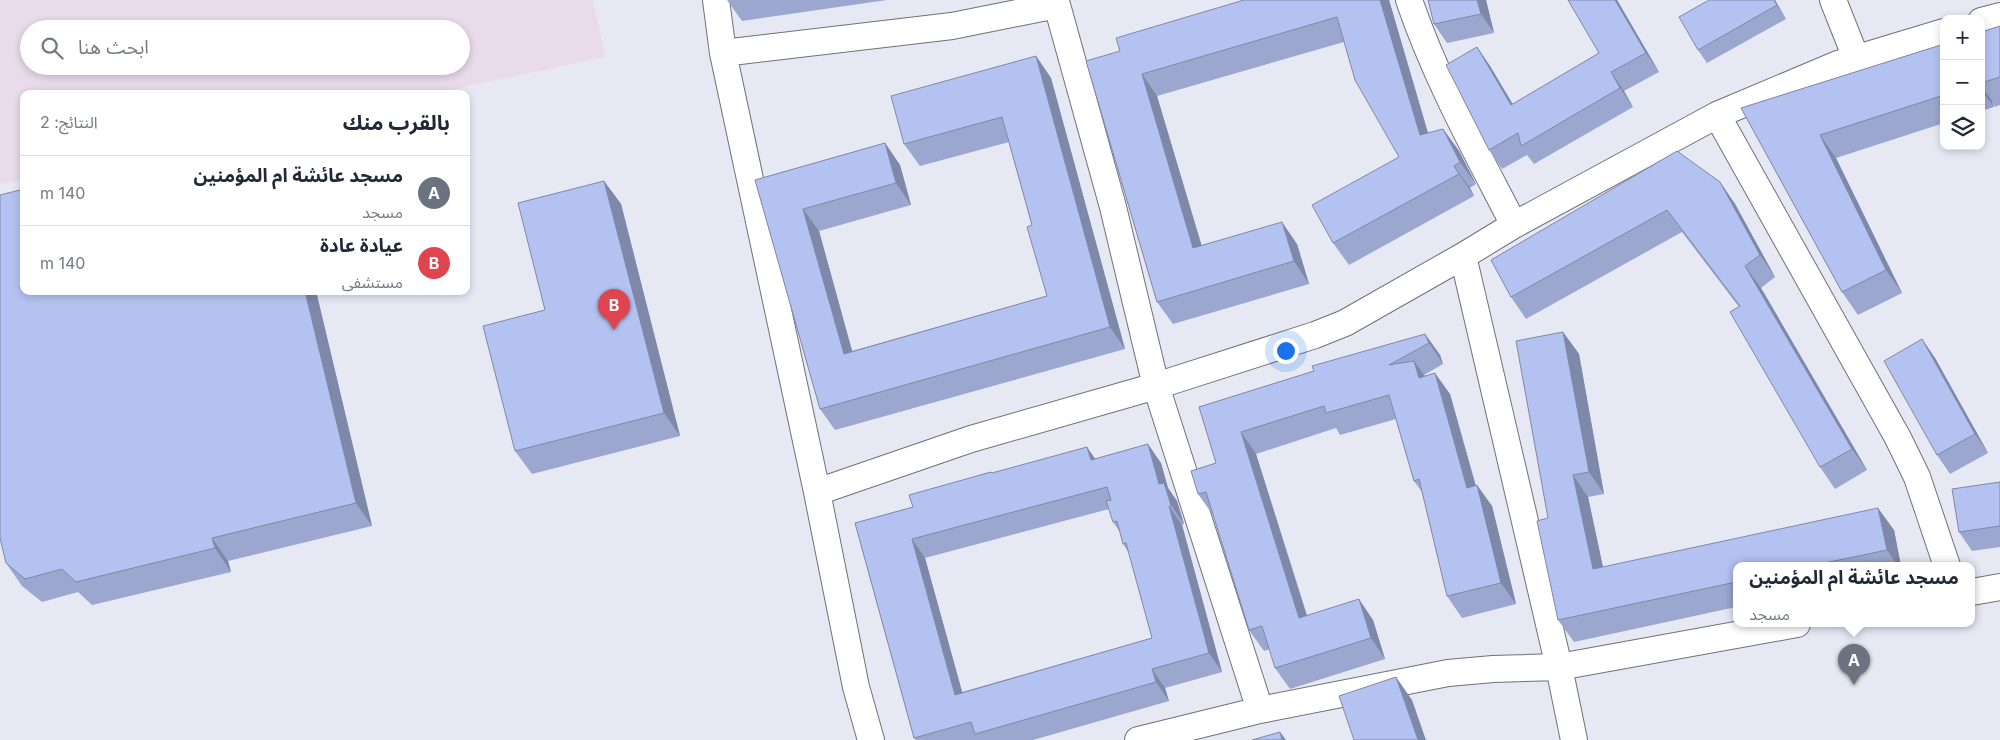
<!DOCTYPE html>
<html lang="ar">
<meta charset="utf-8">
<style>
:root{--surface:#fff;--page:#f2f2f3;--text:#1f2937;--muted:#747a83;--line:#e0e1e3;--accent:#d4445e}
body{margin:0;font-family:Inter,"Noto Sans Arabic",sans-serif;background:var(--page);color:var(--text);direction:rtl}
.controls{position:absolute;right:15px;top:15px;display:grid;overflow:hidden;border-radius:10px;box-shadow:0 2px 8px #0003}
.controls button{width:45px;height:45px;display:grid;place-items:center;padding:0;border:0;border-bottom:1px solid var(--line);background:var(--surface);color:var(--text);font:25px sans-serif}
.you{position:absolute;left:1285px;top:350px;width:18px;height:18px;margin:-12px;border:4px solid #fff;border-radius:50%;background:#1a73e8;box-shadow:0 0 0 8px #1a73e833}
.badge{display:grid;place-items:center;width:32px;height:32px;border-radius:50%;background:var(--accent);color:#fff;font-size:16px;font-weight:700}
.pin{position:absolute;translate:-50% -41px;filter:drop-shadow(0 1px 2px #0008)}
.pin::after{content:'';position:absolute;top:26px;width:18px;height:15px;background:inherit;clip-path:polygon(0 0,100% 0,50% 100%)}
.popup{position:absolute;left:1733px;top:562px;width:242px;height:65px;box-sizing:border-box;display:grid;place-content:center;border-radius:10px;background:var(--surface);filter:drop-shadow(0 1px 4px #0005);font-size:16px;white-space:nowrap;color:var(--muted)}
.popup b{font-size:19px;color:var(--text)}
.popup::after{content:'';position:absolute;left:50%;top:100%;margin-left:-10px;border:10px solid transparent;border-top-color:var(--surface)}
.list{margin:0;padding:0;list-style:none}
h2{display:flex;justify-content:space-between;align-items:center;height:65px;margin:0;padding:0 20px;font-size:21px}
h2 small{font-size:16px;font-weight:400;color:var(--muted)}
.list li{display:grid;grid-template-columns:32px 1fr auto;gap:15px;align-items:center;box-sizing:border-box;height:70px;padding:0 20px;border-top:1px solid var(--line)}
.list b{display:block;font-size:19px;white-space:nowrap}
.list p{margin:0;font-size:16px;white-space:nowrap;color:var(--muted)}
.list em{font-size:16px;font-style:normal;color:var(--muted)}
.icon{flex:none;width:28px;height:28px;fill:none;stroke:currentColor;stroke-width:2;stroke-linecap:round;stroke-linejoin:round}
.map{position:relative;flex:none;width:2000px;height:740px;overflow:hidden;direction:ltr}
.search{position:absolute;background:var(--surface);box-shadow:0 2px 8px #0003;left:20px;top:20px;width:450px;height:55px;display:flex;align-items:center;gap:12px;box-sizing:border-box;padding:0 18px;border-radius:28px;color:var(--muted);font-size:19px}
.panel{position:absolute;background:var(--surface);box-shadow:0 2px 8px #0003;left:20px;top:90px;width:450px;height:205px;border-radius:10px;direction:rtl}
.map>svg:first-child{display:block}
.education{fill:#e9daec;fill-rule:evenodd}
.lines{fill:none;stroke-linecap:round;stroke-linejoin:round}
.minor-casing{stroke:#6e717a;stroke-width:28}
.minor{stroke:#fff;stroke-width:26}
.wall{fill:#9ba7cf;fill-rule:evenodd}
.shaded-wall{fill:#7e88a9}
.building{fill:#b4c2f1;stroke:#7e88a9;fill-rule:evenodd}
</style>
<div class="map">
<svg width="2000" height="740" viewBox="0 0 2000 740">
<rect width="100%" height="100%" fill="#e6e9f3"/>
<path class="education" d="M0 0H593L605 57 429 94H24V179L0 184ZM29 29H461V66H29Z"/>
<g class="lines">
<defs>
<path id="minor" d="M716 0 723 53 952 26 1057 5 1113 207 1156 386 1260 710 1448 673 1493 669 1559 667 1797 624
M1409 0C1436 79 1476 151 1514 225
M1833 0 1856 58
M1981 21 2000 16
M723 53 817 492 856 687 871 740
M1717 115 1838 64 1944 32
M1463 256 1514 225 1717 115 1898 438 1917 477 1947 566
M817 492 971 439 1156 386 1315 335 1345 323 1463 256 1559 667 1574 740
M1972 592 2000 587
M1138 740 1260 710"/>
</defs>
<use href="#minor" class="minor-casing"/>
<use href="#minor" class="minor"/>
</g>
<path class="wall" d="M727 0H887L742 21Z
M1389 0 1428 133 1443 129 1459 151 1476 184 1470 188 1474 196 1349 265 1333 243 1399 157 1344 42 1157 96 1201 245 1297 244 1309 284 1173 324 1157 302 1086 61Z
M1428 0H1486L1494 33 1447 43 1434 24Z
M1568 0H1617L1659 72 1624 91 1633 107 1534 164 1527 155 1502 169 1489 150 1477 47 1490 66 1513 104 1599 53Z
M1775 0 1786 19 1707 63 1698 50Z
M2000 26V105L1995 107 1992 101 1994 107 1981 111V32Z
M1944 44V123L1836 158 1902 293 1858 315 1842 292 1741 108Z
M1036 56 1051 78 1125 349 835 430 820 409 755 180 885 143 900 165 911 205 819 231 852 351 1047 296 1032 225 1009 142 920 166 904 144Z
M604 181 621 204 680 436 532 474 515 451 545 310Z
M1720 182 1735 204 1775 277 1761 288 1867 470 1835 489 1820 467 1739 307 1682 232 1526 319 1511 297 1491 260Z
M24 291H316L372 526 228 561 231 572 92 605 78 592 42 602 22 586 6 563Z
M1563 332 1579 354 1604 494 1588 497 1603 567 1894 530 1901 566H1736V607L1574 642 1558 620 1548 518Z
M1425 334 1440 355 1443 364 1424 375 1450 394 1476 486 1492 506 1516 604 1462 618 1447 596 1422 492 1414 481 1396 419 1340 435 1336 428 1256 454 1307 615 1373 620 1385 659 1290 689 1275 668 1270 649 1264 651 1249 630 1213 515 1198 494 1216 463 1199 407 1314 371Z
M1922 339 1935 358 1988 453 1950 474 1937 455Z
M1095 458 1161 463 1168 488 1177 501 1184 524 1182 525 1222 672 1165 688 1169 701 1033 740H916L914 738 855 523 913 507 992 473ZM1109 509 1113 522 1120 532 1123 544 1129 553 1152 638 962 692 925 558Z
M2000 482V547L1972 551 1959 532Z"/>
<path class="shaded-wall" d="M1380 0H1389L1435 157 1420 135Z
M1477 0H1486L1494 33 1481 14Z
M1615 0H1617L1659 72 1646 53Z
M1774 0H1775L1786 19 1777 5Z
M1477 47 1490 66 1524 124 1511 105Z
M1036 56 1051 78 1125 349 1110 327Z
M1611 72 1624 91 1633 107 1620 88Z
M1142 74 1157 96 1209 270 1193 248Z
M1981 86 1992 101 1994 107 1981 90Z
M1443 129 1459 151 1476 184 1460 162Z
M1820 135 1836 158 1902 293 1886 270Z
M885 143 900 165 911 205 896 183Z
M1454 166 1470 188 1474 196 1459 174Z
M604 181 621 204 680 436 664 413Z
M1720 182 1735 204 1775 277 1760 255Z
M803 209 819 231 859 376 844 354Z
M1282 222 1297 244 1309 284 1294 261Z
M1745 266 1761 288 1867 470 1852 449Z
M305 291H316L372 526 356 503Z
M1563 332 1579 354 1604 494 1589 472Z
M1425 334 1440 355 1443 364 1429 343Z
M1922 339 1935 358 1988 453 1975 434Z
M1414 361 1429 382 1419 378Z
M1435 373 1450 394 1482 509 1467 488Z
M1241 432 1256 454 1314 639 1299 618Z
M1148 444 1161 463 1168 488 1177 501 1184 524 1171 505 1159 484Z
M1087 447 1100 466 1091 460Z
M1573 475 1588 497 1608 591 1593 569Z
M1477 485 1492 506 1516 604 1501 583Z
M1169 506 1182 525 1222 672 1209 653Z
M1878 508 1894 530 1901 566H1898L1887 550Z
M212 538 228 561 231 572 215 548Z
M912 539 925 558 968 713 955 695Z
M1359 599 1373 620 1385 659 1371 638Z
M1152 669 1165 688 1169 701 1156 682Z
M1396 677 1412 700 1426 740H1418Z
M1280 732 1286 740H1282Z"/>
<path class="building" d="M1244 0H1380L1420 135 1443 129 1460 162 1454 166 1459 174 1333 243 1312 205 1399 157 1355 80 1337 17 1142 74 1193 248 1282 222 1294 261 1157 302 1086 61 1120 51 1116 38Z
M1428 0H1477L1481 14 1434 24Z
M1568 0H1615L1646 53 1611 72 1620 88 1521 146 1518 133 1489 150 1446 65 1477 47 1511 105 1599 53Z
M1709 0H1774L1777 5 1698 50 1679 17Z
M2000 26V77L1981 83V32Z
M1944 44V95L1820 135 1886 270 1842 292 1741 108Z
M1036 56 1110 327 820 409 755 180 885 143 896 183 803 209 844 354 1047 296 1027 227 1032 225 1002 117 904 144 891 96Z
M1677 151 1720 182 1760 255 1745 266 1852 449 1820 467 1730 312 1740 306 1667 210 1511 297 1491 260Z
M604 181 664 413 515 451 483 326 545 310 518 203Z
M24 189V291H305L356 503 212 538 215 548 76 582 62 569 25 579 6 563 0 538V195Z
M1563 332 1589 472 1573 475 1593 569 1878 508 1887 550 1810 566H1736V582L1558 620 1537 521 1548 518 1516 341Z
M1425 334 1429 343 1389 365 1414 361 1419 378 1435 373 1467 488 1477 485 1501 583 1447 596 1419 479 1414 481 1389 395 1326 413 1324 406 1241 432 1299 618 1359 599 1371 638 1275 668 1262 626 1249 630 1206 492 1198 494 1191 471 1216 463 1199 407 1314 371 1312 366Z
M1922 339 1975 434 1937 455 1884 361Z
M1148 444 1159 484 1164 483 1171 505 1169 506 1209 653 1152 669 1156 682 975 734 971 722 914 738 855 523 913 507 909 495 991 472 992 473 1087 447 1091 460ZM1107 487 1111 500 1106 501 1113 522 1117 521 1123 544 1126 543 1152 638 955 695 912 539Z
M2000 482V526L1959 532 1952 489Z
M1396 677 1418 740H1354L1339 696Z
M1280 732 1282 740H1252Z"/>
</svg>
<div class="controls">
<button>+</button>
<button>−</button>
<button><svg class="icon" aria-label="layers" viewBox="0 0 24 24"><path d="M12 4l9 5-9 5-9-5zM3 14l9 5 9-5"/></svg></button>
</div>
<div class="you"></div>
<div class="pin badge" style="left:1854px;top:685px;background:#6b7280">A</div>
<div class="popup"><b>مسجد عائشة ام المؤمنين</b>مسجد</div>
<div class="pin badge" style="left:614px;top:330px;background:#e0444e">B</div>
<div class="search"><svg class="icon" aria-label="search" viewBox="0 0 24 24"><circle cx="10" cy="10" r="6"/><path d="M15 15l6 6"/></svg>ابحث هنا</div>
<section class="panel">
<h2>بالقرب منك<small>النتائج: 2</small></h2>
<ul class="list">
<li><span class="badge" style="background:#6b7280">A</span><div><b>مسجد عائشة ام المؤمنين</b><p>مسجد</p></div><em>140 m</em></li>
<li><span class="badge" style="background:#e0444e">B</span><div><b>عيادة عادة</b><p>مستشفى</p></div><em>140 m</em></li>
</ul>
</section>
</div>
